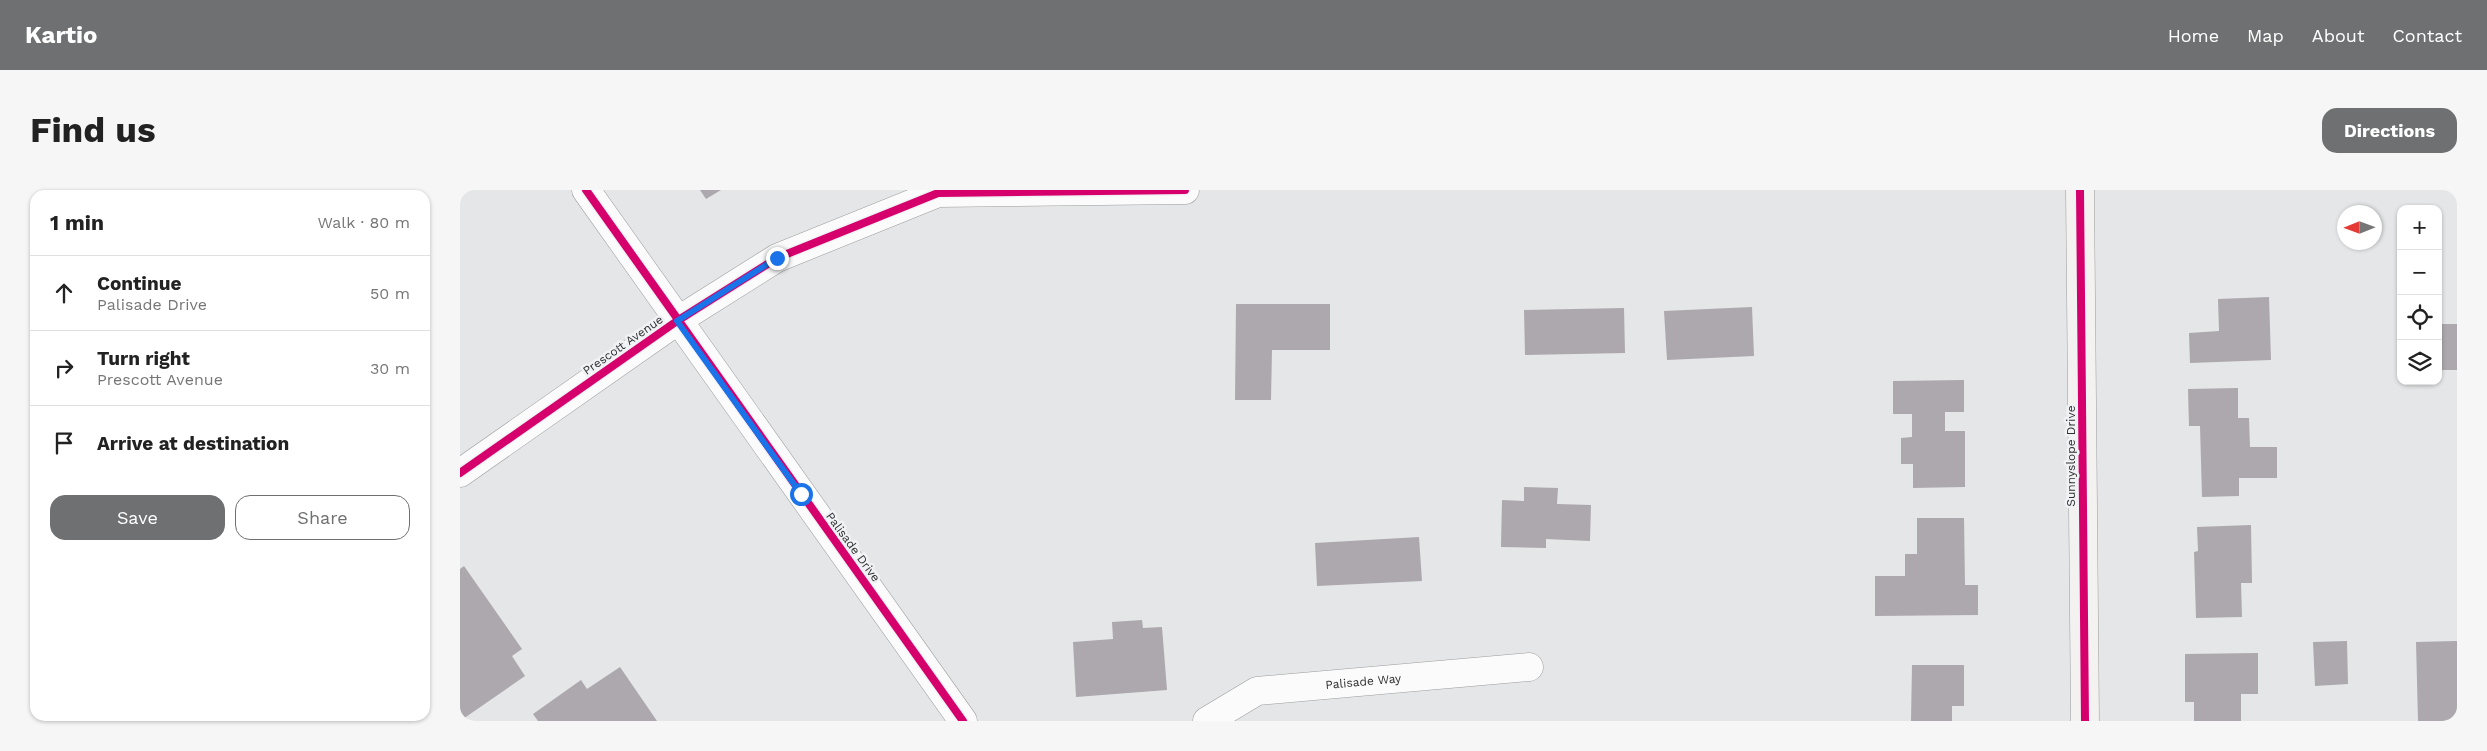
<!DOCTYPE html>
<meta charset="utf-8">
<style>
:root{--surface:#fff;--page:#f6f6f6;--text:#222;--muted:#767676;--line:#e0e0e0;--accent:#6f7071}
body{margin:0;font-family:"Work Sans",sans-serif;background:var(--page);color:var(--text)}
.controls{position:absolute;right:15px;top:15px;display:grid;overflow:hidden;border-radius:10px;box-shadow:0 1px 4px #0004}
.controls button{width:45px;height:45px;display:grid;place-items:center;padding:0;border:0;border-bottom:1px solid var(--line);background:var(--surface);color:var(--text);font:25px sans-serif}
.compass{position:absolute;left:1877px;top:15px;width:45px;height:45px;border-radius:50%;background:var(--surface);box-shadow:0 1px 4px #0004;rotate:269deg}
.stop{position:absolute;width:15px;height:15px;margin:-11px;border:4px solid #1a73e8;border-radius:50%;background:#fff}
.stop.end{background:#1a73e8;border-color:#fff;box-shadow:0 1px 5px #0008}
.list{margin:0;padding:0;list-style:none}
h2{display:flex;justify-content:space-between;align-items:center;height:65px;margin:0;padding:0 20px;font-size:21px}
h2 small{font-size:16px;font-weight:400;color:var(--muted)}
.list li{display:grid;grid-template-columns:32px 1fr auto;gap:15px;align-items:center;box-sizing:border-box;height:75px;padding:0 20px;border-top:1px solid var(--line)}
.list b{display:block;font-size:19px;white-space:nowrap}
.list p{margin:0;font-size:16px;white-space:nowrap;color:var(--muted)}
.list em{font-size:16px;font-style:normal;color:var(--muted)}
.actions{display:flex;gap:10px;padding:15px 20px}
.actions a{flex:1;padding:11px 0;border:1px solid var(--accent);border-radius:15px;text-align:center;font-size:18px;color:var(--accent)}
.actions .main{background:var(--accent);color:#fff}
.icon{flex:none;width:28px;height:28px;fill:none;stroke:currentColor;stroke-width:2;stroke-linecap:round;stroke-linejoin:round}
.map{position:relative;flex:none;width:1997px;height:531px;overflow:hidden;border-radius:15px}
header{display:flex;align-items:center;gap:30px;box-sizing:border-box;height:70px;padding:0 25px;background:var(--accent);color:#fff}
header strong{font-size:24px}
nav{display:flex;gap:28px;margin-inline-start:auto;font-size:18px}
.intro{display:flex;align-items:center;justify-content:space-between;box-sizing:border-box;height:120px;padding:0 30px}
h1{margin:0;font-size:35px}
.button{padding:12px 22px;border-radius:15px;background:var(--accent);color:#fff;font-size:18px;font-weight:700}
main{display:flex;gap:30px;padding:0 30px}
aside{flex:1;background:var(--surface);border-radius:15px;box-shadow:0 1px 4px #0004}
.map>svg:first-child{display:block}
.building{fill:#aca8ad}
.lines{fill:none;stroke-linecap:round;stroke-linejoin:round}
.street-casing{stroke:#9b9c9d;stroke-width:29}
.secondary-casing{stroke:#9b9c9d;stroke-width:29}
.street{stroke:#fbfbfb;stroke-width:28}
.secondary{stroke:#f4f2f1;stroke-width:28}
.cycleway-casing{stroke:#f1f2f5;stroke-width:11}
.cycleway{stroke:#d6006c;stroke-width:8}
.route{stroke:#1a73e8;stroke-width:6}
.labels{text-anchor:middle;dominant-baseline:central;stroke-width:5;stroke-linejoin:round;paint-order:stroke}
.street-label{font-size:12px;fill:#303031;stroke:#f1f2f5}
</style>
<header>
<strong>Kartio</strong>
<nav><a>Home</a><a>Map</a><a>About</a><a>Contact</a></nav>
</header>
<div class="intro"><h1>Find us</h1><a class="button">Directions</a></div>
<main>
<aside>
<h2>1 min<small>Walk · 80 m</small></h2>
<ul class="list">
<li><svg class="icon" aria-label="ahead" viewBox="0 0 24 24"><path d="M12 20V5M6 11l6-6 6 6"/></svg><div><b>Continue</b><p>Palisade Drive</p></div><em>50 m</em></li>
<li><svg class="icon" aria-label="right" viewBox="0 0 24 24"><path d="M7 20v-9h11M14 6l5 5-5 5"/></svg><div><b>Turn right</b><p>Prescott Avenue</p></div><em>30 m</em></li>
<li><svg class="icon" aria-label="arrive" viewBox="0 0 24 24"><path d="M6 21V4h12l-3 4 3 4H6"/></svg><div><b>Arrive at destination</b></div></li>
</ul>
<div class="actions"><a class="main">Save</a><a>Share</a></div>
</aside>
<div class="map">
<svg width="1997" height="531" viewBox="0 0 1997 531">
<rect width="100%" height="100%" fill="#e5e6e7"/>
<path class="building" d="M240 0H261L246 9Z
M1809 107 1811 170 1730 173 1729 143 1759 141 1758 109Z
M776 114H870V160H812L811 210H775Z
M1939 114H1941V159H1939Z
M1292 117 1294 166 1207 170 1204 121Z
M1164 118 1165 163 1065 165 1064 120Z
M1978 134H1997V180H1978Z
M1504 190V222H1485V241H1505V297L1453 298V274H1441V248L1452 247V224H1433V191Z
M1778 198V228H1789L1790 257H1817V288H1779V306L1742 307 1740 236H1729L1728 199Z
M1064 297 1098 298 1097 314 1131 315 1130 351 1086 349V358L1041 357 1042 310 1064 311Z
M1457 328H1504L1505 395H1518V425L1415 426V386H1445V364H1457Z
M1791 335 1792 393H1781L1782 427 1736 428 1734 362 1738 361 1737 337Z
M959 347 962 391 857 396 855 353Z
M4 376 62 459 52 466 65 486 0 531V379Z
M682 430 683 438 702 437 707 500 616 507 613 452 653 449 652 432Z
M1887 451 1888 494 1855 496 1853 452Z
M1997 451V531H1958L1956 452Z
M1798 463V504H1781V531H1734V512H1725V464Z
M1452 475H1504V516H1492V531H1451Z
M160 477 197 531H78L73 524 121 490 127 499Z"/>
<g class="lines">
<defs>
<g id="street">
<path d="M126 0 503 531"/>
<path d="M0 283 217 131 317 68 478 3 725 0"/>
<path id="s1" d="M747 531 797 501 1069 477"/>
</g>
<path id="secondary" d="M1620 0 1625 531"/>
</defs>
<use href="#street" class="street-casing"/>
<use href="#secondary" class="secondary-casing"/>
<use href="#street" class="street"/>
<use href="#secondary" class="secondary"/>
<defs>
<path id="cycleway" d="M126 0 503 531
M1620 0 1625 531
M0 283 217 131 317 68 478 3 725 0"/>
</defs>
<use href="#cycleway" class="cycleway-casing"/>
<use href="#cycleway" class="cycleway"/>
</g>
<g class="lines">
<path class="route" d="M317 68 217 131 341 304"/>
</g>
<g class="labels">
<g class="street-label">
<text transform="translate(163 155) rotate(-35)">Prescott Avenue</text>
<text transform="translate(1611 266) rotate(-90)">Sunnyslope Drive</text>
<text transform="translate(393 357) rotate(54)">Palisade Drive</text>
<text stroke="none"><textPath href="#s1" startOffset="165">Palisade Way</textPath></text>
</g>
</g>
</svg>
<div class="controls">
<button>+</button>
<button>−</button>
<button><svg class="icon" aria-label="locate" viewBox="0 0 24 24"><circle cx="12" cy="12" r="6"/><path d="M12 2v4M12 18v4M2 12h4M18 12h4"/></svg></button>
<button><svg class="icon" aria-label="layers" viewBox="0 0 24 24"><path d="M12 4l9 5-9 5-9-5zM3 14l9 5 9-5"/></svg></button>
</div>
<svg class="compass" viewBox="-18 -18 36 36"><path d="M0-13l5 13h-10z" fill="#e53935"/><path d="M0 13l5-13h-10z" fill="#767676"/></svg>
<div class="stop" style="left:341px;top:304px"></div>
<div class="stop end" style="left:317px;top:68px"></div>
</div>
</main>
